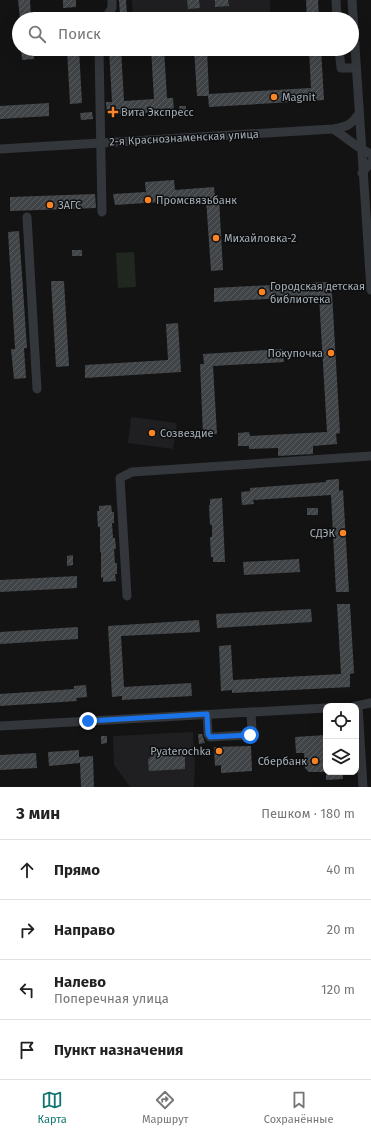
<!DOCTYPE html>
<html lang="ru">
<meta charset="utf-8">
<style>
:root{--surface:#fff;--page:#f2f2f2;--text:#222;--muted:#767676;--line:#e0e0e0;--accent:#0f766e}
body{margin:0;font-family:"Fira Sans",sans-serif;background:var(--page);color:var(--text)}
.controls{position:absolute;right:12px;bottom:12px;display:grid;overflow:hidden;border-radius:8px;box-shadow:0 4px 16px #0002}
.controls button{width:36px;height:36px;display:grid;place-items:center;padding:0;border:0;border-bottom:1px solid var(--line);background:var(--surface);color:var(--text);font:20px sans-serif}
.stop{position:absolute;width:12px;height:12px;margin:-9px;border:3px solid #1a73e8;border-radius:50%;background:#fff}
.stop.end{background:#1a73e8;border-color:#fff;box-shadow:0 1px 4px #0008}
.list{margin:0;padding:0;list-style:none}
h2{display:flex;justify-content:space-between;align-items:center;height:52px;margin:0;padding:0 16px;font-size:17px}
h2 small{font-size:13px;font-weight:400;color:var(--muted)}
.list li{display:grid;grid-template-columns:26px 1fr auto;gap:12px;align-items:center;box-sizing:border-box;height:60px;padding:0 16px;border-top:1px solid var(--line)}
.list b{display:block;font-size:15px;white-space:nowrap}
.list p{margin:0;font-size:13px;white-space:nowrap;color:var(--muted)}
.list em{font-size:13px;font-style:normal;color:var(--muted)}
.icon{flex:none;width:22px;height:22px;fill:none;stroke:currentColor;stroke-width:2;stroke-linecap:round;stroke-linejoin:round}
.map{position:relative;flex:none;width:371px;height:787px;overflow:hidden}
.search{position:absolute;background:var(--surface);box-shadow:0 4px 16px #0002;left:12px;right:12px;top:12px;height:44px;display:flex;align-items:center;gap:10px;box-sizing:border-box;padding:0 14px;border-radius:22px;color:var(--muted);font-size:15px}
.sheet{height:292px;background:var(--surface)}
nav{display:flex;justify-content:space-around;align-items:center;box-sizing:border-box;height:56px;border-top:1px solid var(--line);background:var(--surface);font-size:11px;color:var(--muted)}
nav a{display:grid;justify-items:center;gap:2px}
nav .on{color:var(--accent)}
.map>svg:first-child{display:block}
.built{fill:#1f1f21}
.green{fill:#1f271f}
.building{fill:url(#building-hatch)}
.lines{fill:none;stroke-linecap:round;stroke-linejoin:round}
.minor{stroke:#33363a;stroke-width:9}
.route{stroke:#1a73e8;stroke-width:5}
.poi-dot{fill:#fb8424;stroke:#0e0e0f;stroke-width:1.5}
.labels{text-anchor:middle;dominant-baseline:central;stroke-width:3;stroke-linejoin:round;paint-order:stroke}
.poi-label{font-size:11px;fill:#a3adb6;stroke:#0e0e0f;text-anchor:start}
.street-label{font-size:11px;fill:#a3adb6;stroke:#0e0e0f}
</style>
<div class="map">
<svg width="371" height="787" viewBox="0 0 371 787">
<defs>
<pattern id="building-hatch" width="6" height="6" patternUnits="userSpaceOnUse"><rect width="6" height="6" fill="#414447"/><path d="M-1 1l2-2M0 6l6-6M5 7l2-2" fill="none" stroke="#595c5f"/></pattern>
</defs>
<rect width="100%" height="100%" fill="#131314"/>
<path class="built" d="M132 0H270V14L239 16 230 12 204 13V14L133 17Z
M131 417 177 423 173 449 128 443Z
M193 732 195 767 194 786 193 787H130L114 765 113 736Z"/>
<path class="green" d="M134 252 136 287 118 288 116 253Z"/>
<path class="building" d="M18 0H30L31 19H20Z
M63 0H76V7L63 8Z
M119 0H126L127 15H120Z
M187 0H199L200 8 188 9Z
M215 0H228L229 6 215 7Z
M306 0H318L319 19H307Z
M21 49H33L34 59 22 60Z
M67 49H79L82 103 70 104Z
M109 49H121L124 101 154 99 151 49H164L167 98H173L174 111 107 115 106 102H112Z
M194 49H207L209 94 311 88 309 49H321L324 100 209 107 208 96H197Z
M49 103V116L0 119V106Z
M179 106H186V112H180Z
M92 112 93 119 81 120 80 113Z
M174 180 175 190 214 187 215 199 219 198 223 270 211 271 206 199 115 205 113 194 146 192 145 182Z
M95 194 96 208 10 211V197Z
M19 231 27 348H24L26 378 14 379 11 349H15L8 232Z
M72 250H82V256H72Z
M51 281H64L69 366 56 367Z
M327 282 328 293H332L340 433 336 434 337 444 313 446V454L278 456V448L249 449V446H238V433L249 432 250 436 327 432 319 296 214 302V288Z
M178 323 181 372 85 378V365L168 360 166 324Z
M283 349 284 362 213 366 217 434 203 435 200 364H204L203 354Z
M339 479V491L343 490 349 592H336L331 495 253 500 254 504 242 505 241 492 250 491V488L326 482V480Z
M222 498 225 562H213V557H211L210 537H212V525H210L209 505H210V499Z
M111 505 112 512H114V523H112L113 538H115L116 549H114L115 563H117V574H115L116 581 103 582V577L101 578V552H100V527H98L97 511H99V506Z
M307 508H318V515H307Z
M73 555V565L67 566V556Z
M299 559 300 572 244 575 243 562Z
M77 576V588L0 592V580Z
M337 604H350L354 673 350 674V687L232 693V690L221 691 219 646 231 645 233 680 341 674Z
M311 609 312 622 217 628 216 614Z
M199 620 200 632 121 636 124 687 191 683 192 696 122 700V696L112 697 108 626Z
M78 627V639L0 644V632Z
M86 685 87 697 76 698 77 701 0 706V694L74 689V686Z
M198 734H202L205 743 199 744Z
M326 735V772H343V779L326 780V772H309L305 768 304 753H296L295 737Z
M101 736H107V743L101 744Z
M251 746 252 771 221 773V765L215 766 214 747Z
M79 750V757L93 756 94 787H81L80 763 49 766 48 752Z
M159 750H174V751H182L183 757H185V769L149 771 148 759 150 758V753L159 752Z
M36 753 37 768 0 770V755Z"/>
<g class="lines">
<path class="minor" d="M336 0 337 19
M352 0 371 290
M105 19 112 8V0
M99 49 102 212
M339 49 341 68H356
M333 129C346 127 352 125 359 113
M0 149 333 129C346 137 357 148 371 154
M362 173 371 162
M27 217 37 389
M127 596 120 478 132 472 371 456
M356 706 371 703
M358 706 363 787
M207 715 208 734 210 737 249 735 252 731 251 712
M0 726 326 708"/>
</g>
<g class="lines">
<path class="route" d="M88 721 207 714 208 734 210 737 250 735"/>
</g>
<g class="poi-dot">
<circle cx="274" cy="97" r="4"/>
<path d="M111 106h4v4h4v4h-4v4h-4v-4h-4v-4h4z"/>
<circle cx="148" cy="200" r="4"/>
<circle cx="50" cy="205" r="4"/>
<circle cx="216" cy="238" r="4"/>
<circle cx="262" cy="292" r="4"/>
<circle cx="331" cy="353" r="4"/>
<circle cx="152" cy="433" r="4"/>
<circle cx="343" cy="533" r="4"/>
<circle cx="219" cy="751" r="4"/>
<circle cx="315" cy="761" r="4"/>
</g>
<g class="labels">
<g class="poi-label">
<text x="282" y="97">Magnit</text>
<text x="121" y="112">Вита Экспресс</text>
<text x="156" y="200">Промсвязьбанк</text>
<text x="58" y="205">ЗАГС</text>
<text x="224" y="238">Михайловка-2</text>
<text x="270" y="286">Городская детская<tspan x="270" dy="13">библиотека</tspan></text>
<text x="323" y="353" text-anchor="end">Покупочка</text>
<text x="160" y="433">Созвездие</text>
<text x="335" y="533" text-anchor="end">СДЭК</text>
<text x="211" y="751" text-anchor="end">Pyaterochka</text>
<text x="307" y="761" text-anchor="end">Сбербанк</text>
</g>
<g class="street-label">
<text transform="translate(184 138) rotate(-3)">2-я Краснознаменская улица</text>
</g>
</g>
</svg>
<div class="controls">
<button><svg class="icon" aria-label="locate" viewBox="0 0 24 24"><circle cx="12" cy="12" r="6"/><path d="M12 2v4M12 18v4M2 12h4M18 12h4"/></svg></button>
<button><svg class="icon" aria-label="layers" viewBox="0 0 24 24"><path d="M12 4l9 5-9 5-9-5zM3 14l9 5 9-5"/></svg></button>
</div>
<div class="stop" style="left:250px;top:735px"></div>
<div class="stop end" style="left:88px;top:721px"></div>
<div class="search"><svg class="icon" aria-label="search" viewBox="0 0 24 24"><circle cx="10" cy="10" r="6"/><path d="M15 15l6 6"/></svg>Поиск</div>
</div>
<section class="sheet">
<h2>3 мин<small>Пешком · 180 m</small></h2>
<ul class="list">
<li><svg class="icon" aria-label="ahead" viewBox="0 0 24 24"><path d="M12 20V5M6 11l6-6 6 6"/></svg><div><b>Прямо</b></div><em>40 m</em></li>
<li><svg class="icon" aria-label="right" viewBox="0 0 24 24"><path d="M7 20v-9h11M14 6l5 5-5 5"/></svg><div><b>Направо</b></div><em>20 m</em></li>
<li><svg class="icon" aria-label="left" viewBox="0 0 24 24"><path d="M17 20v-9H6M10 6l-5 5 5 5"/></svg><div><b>Налево</b><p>Поперечная улица</p></div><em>120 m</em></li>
<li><svg class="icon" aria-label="arrive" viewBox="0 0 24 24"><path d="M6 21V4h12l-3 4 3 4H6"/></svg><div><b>Пункт назначения</b></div></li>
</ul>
</section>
<nav>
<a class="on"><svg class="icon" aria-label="map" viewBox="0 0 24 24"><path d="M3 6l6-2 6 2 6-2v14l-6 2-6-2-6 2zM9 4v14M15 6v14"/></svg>Карта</a>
<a><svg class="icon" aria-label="directions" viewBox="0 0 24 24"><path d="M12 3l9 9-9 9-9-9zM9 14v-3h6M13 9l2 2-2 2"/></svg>Маршрут</a>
<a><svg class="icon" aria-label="saved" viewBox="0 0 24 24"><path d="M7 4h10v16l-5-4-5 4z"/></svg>Сохранённые</a>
</nav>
